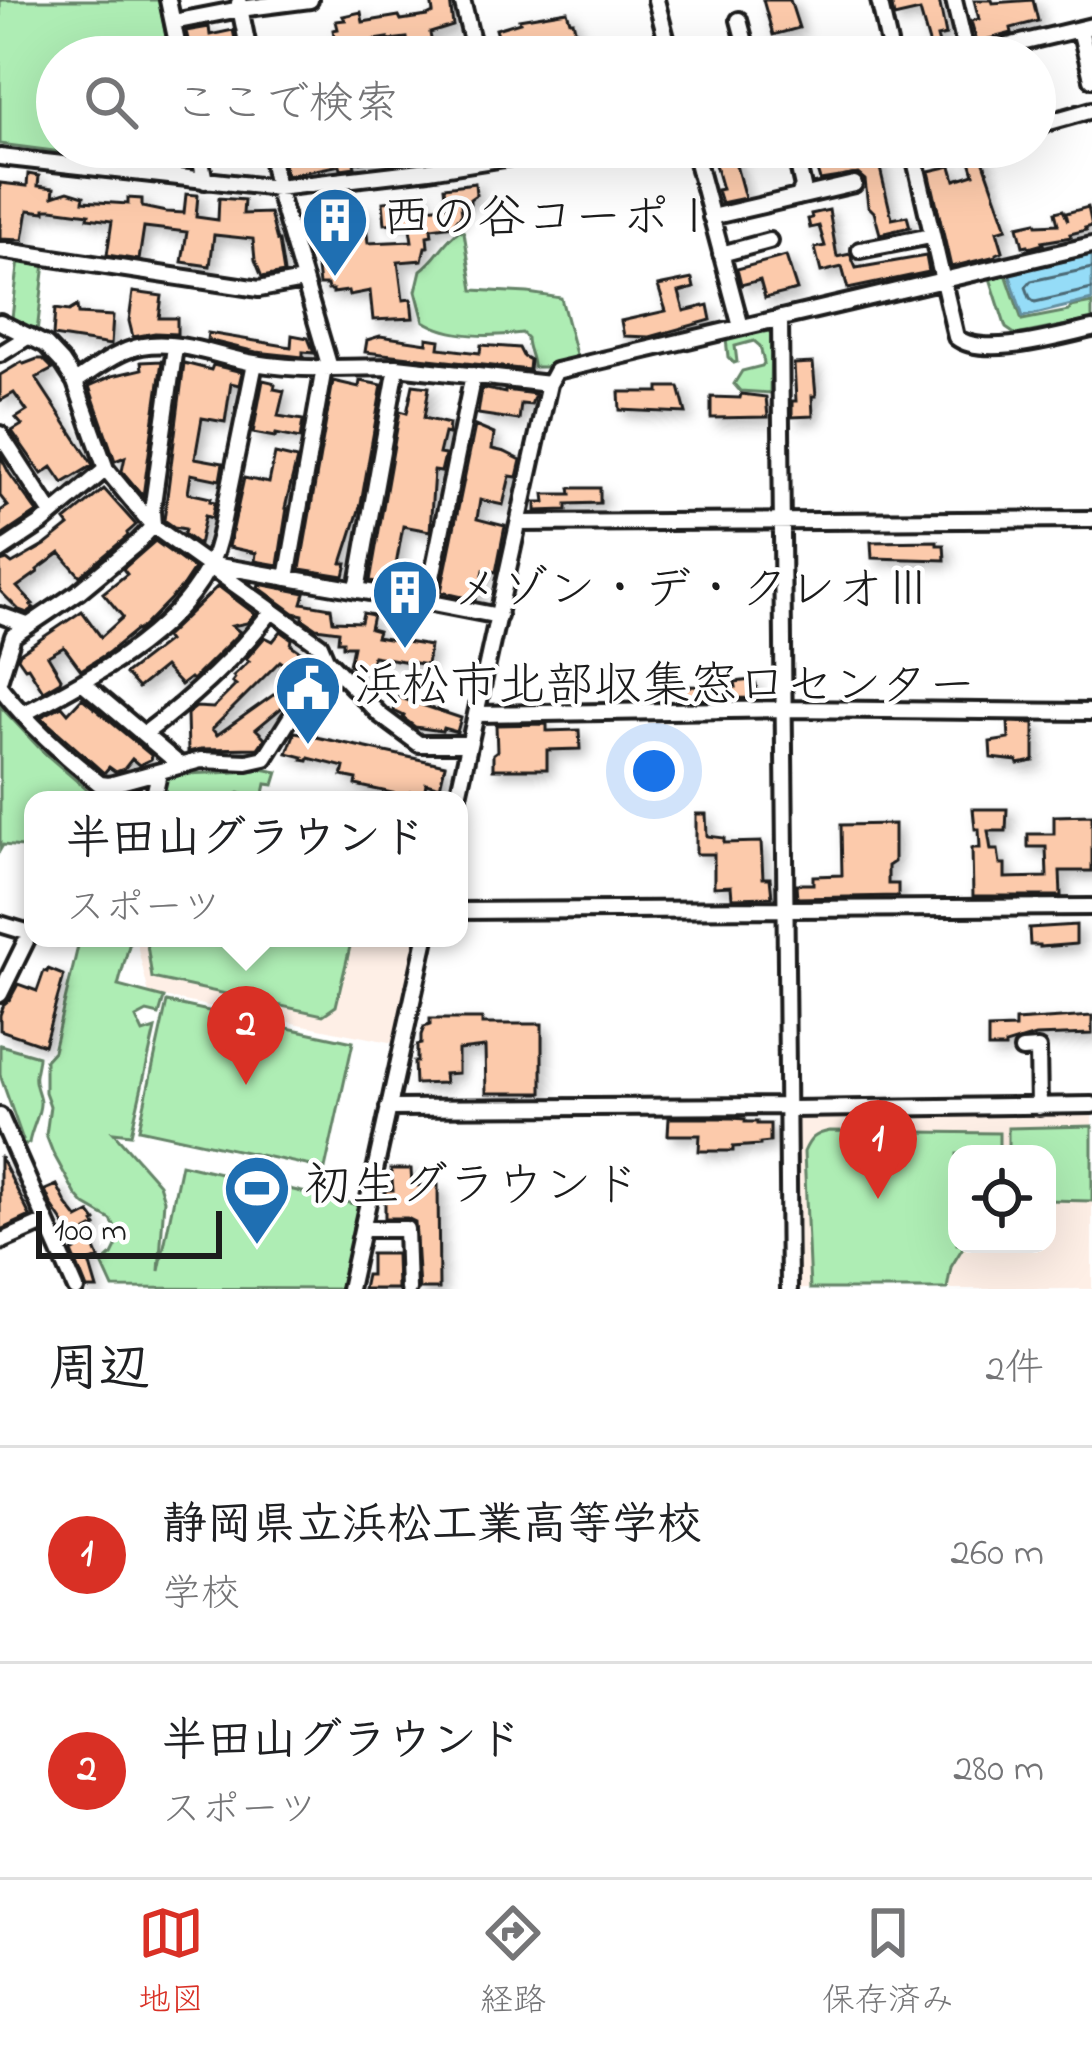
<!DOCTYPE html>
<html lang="ja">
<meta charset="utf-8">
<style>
:root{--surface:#fff;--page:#f2f2f2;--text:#202124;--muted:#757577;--line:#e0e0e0;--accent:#d93025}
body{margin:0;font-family:"Indie Flower","Klee One",sans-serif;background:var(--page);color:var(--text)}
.controls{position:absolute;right:36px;bottom:36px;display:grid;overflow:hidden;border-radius:24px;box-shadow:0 12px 48px #0002}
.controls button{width:108px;height:108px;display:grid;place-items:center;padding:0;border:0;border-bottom:3px solid var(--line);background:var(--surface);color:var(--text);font:60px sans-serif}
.scale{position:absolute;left:36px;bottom:30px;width:186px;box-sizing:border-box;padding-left:12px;border:6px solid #1c1c1c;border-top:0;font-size:33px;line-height:42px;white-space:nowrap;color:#1c1c1c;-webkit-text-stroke:9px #fff;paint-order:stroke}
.you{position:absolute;left:654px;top:771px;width:42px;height:42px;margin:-30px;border:9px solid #fff;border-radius:50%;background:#1a73e8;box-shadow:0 0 0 18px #1a73e833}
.badge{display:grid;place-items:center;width:78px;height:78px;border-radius:50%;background:var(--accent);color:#fff;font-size:39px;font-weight:700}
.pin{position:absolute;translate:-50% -99px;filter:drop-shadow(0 3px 6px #0008)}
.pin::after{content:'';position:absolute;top:63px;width:42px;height:36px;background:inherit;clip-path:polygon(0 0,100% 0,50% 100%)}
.popup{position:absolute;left:24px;top:791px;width:444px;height:156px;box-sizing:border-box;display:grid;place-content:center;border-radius:24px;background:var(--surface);filter:drop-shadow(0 3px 9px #0005);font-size:39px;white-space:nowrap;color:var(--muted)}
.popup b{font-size:45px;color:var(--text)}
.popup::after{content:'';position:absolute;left:50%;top:100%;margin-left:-24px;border:24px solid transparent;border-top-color:var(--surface)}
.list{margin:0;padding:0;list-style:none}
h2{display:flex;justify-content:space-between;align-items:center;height:156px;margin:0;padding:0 48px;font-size:51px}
h2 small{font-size:39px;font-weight:400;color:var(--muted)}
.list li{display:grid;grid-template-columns:78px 1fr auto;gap:36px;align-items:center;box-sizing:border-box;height:216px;padding:0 48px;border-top:3px solid var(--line)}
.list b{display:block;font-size:45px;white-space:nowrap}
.list p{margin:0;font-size:39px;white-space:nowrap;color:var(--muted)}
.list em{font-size:39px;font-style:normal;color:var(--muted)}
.icon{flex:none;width:66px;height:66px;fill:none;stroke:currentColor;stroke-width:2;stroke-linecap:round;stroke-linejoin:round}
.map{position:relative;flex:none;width:1092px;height:1289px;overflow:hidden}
.search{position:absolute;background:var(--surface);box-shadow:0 12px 48px #0002;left:36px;right:36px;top:36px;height:132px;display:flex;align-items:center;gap:30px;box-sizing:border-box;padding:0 42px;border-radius:66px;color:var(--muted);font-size:45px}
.sheet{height:588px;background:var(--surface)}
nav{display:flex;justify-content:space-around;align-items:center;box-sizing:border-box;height:168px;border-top:3px solid var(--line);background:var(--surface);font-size:33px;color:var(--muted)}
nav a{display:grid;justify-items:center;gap:6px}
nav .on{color:var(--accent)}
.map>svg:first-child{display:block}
.built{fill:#feefe6;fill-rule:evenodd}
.green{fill:#aeedb4;stroke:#658468;stroke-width:3}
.water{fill:#95dcf7;stroke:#658f9f;stroke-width:3}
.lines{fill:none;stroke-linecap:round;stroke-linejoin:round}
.shore{stroke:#4c6974;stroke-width:3}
.building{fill:#fccaab;stroke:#1c1c1c;stroke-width:3;filter:url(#shadow)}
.minor-casing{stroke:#1c1c1c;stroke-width:22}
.minor{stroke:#fff;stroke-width:14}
.labels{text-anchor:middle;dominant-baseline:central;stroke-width:9;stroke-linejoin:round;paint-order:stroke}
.poi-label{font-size:48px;fill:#1c1c1c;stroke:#fff;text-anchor:start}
</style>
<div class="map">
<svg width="1092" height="1289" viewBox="0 0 1092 1289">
<defs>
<filter id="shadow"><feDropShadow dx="6" dy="6" stdDeviation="6" flood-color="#0004"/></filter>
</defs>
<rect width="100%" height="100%" fill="#fff"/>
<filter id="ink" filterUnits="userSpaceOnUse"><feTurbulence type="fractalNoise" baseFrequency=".00833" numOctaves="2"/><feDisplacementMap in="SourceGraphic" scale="24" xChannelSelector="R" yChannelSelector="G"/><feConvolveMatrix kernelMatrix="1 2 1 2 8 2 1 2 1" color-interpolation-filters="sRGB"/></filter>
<g filter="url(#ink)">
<path class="built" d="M138 938H416L394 1043 149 994 138 949Z
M1092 1112V1289H798V1117ZM957 1154H1047V1244H957Z"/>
<path class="green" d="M0 0H159L170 57H57V147H187L190 164 184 168 0 144Z
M460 230 464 232 473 290 528 293 561 298 577 358 551 363 548 367H533C533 356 527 349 527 338L522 333C492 337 450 338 424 321L416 291 421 270C437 259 444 240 460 230Z
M19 259 45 263 37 332 12 318Z
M1006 274 1022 320 1069 311 1071 307 1092 303V320L1016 335 1006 328 990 278Z
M767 328 771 334 770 393 740 391 734 384 742 371 762 366 764 363 760 346 754 341 735 346 737 362 734 363 728 357 726 339Z
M0 706 42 751 92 794 88 800H33V848L3 845 0 850Z
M261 769 278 772 274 785 266 784 263 798 239 793 226 800H158L163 779C200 769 228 776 261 769Z
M80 938H131L118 986 164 998 159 1015 147 1012 136 1018 143 1033 155 1029 131 1134 113 1132 159 1184 164 1200 159 1271 181 1164 358 1205 341 1289 113 1288 102 1264 112 1255 118 1243V1233L111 1220 85 1205 76 1195 53 1153 46 1135 50 1106 45 1092V1060L53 1051Z
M146 938H352L336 1006 323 1015 152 978Z
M167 1002 353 1042 325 1169 139 1129Z
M0 1045 38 1056C38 1062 36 1068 35 1075 33 1085 41 1095 40 1104 40 1114 31 1130 29 1143L20 1147 18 1143 23 1140 0 1075Z
M1092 1126V1201L1047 1200V1154H1008V1128Z
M830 1131 999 1133V1154H957V1244H965L951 1267 947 1289H810L804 1152C810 1138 815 1134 830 1131Z"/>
<path class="water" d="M1092 255V300L1023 317 1009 273Z"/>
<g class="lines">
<path class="shore" d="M1092 268 1031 281 1026 287 1030 298 1035 302 1092 289"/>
</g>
<path class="building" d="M431 0H450L453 26 430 33 434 57H410L407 38 389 40 388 38 336 46 333 30 338 29 336 21 345 20 343 16 361 12 363 22 399 16 401 20 427 16 433 13Z
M763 0H790L799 28 773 35Z
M939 0 946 35 937 37 942 56 933 57 920 11 894 17 891 1Z
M974 0H992L993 3 1033 0 1038 21 1011 28 1012 33 977 42 971 21 979 19Z
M567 11 570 21H573L582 57H499L494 38 498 36 496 29 520 22 519 19Z
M209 27 210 35 233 30 236 44 216 48 215 45 190 48 186 31Z
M323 147H422L423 157 399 159V154L354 163 355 167 341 169 340 165 286 176 282 153Z
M710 147H731L745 198 721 203 717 190 722 189Z
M842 147H875L892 219 907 216 910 227 880 234 874 212 868 206 865 180 858 174 820 180 817 170 846 163Z
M980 151 1007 228 997 231 1003 251 996 254V256L951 267 929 171 951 166 955 180 974 174 968 154Z
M28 174 39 176 38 186 54 188 53 196 68 191 84 196 83 201 128 204V198L142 199V207L166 212 184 213 186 194 198 195 196 217 218 220 219 198 244 200 243 214 270 213 277 241H279L284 273 262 277 255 260 253 239 214 235 210 266 182 262 187 232 144 227 139 260 107 255 112 221 88 218 89 214 52 209H45V212L28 210 23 240 0 239V183L27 186Z
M475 183 476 195 470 199V203L461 205 462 214 453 225 431 228 432 235 427 236 428 247H425L422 260 398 262 403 300 411 299 413 318 373 320 370 291 349 295 348 291 333 293V290H328L327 285H319L315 252 308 253 298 218 311 217 309 202 321 201V211L364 207 368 243 412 241 409 222 385 224 383 202 406 200 405 193 423 191 425 208 446 206 444 187Z
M1088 207 1092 226 1085 228 1086 230 1070 234 1071 237 1042 242 1043 244 1029 248 1028 245 1023 246 1018 226 1036 222 1037 225 1058 224 1055 212 1063 210 1068 221 1066 213Z
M829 210 837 257 850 254 856 268 926 256 929 272 848 289 842 267 821 272 815 248 825 246 819 226 810 228 808 219 812 218 811 214Z
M786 256 797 290 765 298 760 280 741 285 737 269Z
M692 279 694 288 679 292 684 311 708 305 711 320 650 337 624 336 621 321 666 311 658 286Z
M133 292 162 296 159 318H177V334L155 333 133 337 129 321Z
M77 306 78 314 113 316 111 345 53 336 55 309 69 311Z
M208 333 291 347 292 335 308 338 314 353 303 352V357L256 352 207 340Z
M380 336 427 343V338L440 340 439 348 480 353 481 345 519 348 523 356 530 360 529 370 365 352 367 340Z
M37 359H43L53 369 36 378 93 465 63 483 52 467 42 474 12 431 22 425 16 418 27 411 14 393 0 401V375L22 362 24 364Z
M162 361 143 496 122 471 125 457 115 461 89 386 112 376 142 369 141 362Z
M184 363 211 370 213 365 242 372 239 385 231 383 225 422 202 418 195 458 223 463 220 480 191 474 188 493 211 498 210 501 215 502 212 518 205 516 199 545 184 534 185 529 174 527 164 520Z
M813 363 816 396H812L813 416 792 417V401H796L794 364Z
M263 380 272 382 275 385 274 389 284 391 278 416 303 420 300 439 276 434 275 437 253 433Z
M333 381 359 387 360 381 382 385 361 504 342 563H347L344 576 300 569Z
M413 385 429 387 424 418 449 424 448 434 444 433 439 454 445 455 441 472 434 471 430 531 403 526 396 565 422 569 418 589 370 581 400 411 407 413Z
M659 387H679L686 413 620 410 619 392H659Z
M482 388 505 393V390L535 394 531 405 521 404 519 420 478 414Z
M741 394 766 397 768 417 711 418V397L740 398Z
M475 426 494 434 492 449 505 452 521 460 517 477 510 476 503 505 480 500 477 519 505 526 496 572 484 570 480 591H477L475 600 441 592Z
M275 454 297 459 285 508H287L278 565 255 561 256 553 229 547 244 478 269 483Z
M0 455 9 473 37 512 0 537V511L8 506 0 496Z
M570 488H600V503L567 504V510L536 511V502H545L544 494H571Z
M104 489 136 525 127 533 128 536 80 576 60 553 37 570 38 572 17 587 33 604 31 605 34 608 27 613 19 610 0 591V562L7 560 12 564 45 545 69 526 65 521Z
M155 541 194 569 182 587 143 627 137 631 136 630 109 652 81 670 64 647 48 656 61 678 60 681 43 691 28 667 25 668 18 658 20 653 82 611 101 637 123 617 103 593 127 574 123 569Z
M937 541V545H944L945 560 872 558 871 542Z
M259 584 305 593 302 603 331 608 333 621 361 622 363 613 373 615 370 629 378 631 376 637 430 646 427 665 373 656 369 670 349 665 353 646H343V641H338L339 631 316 628 303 619V615L294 613 258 587Z
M218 586 255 614 247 623 232 626 240 632 192 680 190 678 181 685 164 667 138 688 125 674 168 641 165 637Z
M281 631 292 639 291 645 310 658 302 677 280 661 212 729 217 735 276 693 285 705 256 729 265 738 258 748 201 749 188 752 187 714 196 707 213 708 236 685 232 682 235 678 233 676 249 661 246 659 265 637 273 641Z
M751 680 752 685 756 684 758 698 684 699 685 686 736 687 735 682Z
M398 697 461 718 457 732 443 728 442 731 415 727 403 718 404 716 394 711Z
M82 698 151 755V759L139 765 132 759 124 769 116 772 109 767 104 773 41 717 62 706 68 713Z
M1008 722 1034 723V761L1018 764 1017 761 991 758 990 742 1009 739Z
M547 724V731L579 730 580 749 547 750V769H493V754L497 751 496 725Z
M295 732 306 734V732L316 734V737L445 765 440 787 426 783 424 795 411 792 410 797 356 785 357 779 342 776 344 767 309 758 308 761 302 760 303 757 287 753Z
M973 809H1007L1006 831H988L991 850H998L1000 864H1005V878L1047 877 1046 847H1028V834H1054V816L1092 815V871H1060L1061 896H973L972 848H980L979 829H975Z
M696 814H706L707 836 724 838V843L761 842 763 878H770L772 897 732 898 731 886 714 887V854H696Z
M894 824V862L888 866V884H898V896L797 898 796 884H813V876L842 875 841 825Z
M1076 925V944L1040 947V945H1030L1029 928Z
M48 969 63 975V979L44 1045 0 1030V1015L4 1004 10 999 18 984 37 991 44 971 47 972Z
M1092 1016V1034L1035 1036 1005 1045V1048H988V1029L1015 1028V1021Z
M430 1019H482V1024H542V1093H486L485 1047 458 1050V1073L444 1074 445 1083 415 1084 414 1062H417V1045L421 1044V1035L424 1027 430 1025Z
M669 1118H732L745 1119V1122H757V1124H770V1142L760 1143V1145L733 1147V1151H699L700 1135H668Z
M0 1156 30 1216 0 1230Z
M391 1169H411L412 1186 438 1185 439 1289H419L415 1222 407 1218H385V1190H393Z
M57 1185 67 1205 78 1219 90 1213 96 1221 94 1223 96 1226 87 1231 99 1258 89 1262 97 1289H87L72 1252 80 1247 52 1206 45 1190Z
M371 1254H396L397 1289H363L366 1275H371Z"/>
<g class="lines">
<defs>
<path id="minor" d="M168 0 180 57
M462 0 476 57
M656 0 671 57
M879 0 892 57
M954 0 967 55
M239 3 250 57
M739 20 749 57
M173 22 240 9 310 0
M1080 29 1092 79
M962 57 1092 26
M1035 126 1092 110
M198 147 205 181
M269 147 277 188 330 368 397 367 549 384
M693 147 741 327
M794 147 803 187 798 197
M912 147 956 337C982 359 1060 336 1092 329
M0 157 277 188 429 170 574 147
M915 158 959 147
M711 217 854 184
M0 250 259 289 303 281
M860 250 931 236
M721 254 769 241
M780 318 789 1289
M0 322 46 345 62 362 75 382 106 469 153 526 320 645 326 659 380 715 419 744H469
M0 354 29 336
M473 375 427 602 499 616
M75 382C96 368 117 351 142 346 178 339 219 357 254 363 279 367 305 369 330 368
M0 434 52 514
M519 523 1092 519
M0 551 42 523 106 469
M213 565 427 602
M287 578 324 368
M357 590 397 367
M0 615 27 625
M0 678 13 636 78 592 136 544 153 526 152 511 175 347
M83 683 180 765
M0 687C28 724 64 755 100 784L109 785 201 760 247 762 265 758 311 685 323 655
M23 714C89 680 170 637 207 570 215 556 219 541 222 525L255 363
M477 714 785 709 1092 712
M144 734C192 698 234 659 271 612
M153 800 159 773
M457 800 549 384 556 371 1092 245
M459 911 1092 907
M0 924 30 933 0 994
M1022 1050 1038 1049 1039 1107
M388 1108 785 1106 792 1109 1092 1105
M0 1116 76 1289
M362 1229H406L408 1289
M0 1242 46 1222
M349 1289 426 938"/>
</defs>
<use href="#minor" class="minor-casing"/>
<use href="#minor" class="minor"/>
</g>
</g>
<defs>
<symbol id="building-pin" viewBox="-11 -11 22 30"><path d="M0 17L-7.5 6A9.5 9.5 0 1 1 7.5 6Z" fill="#1f6fb2" stroke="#fff"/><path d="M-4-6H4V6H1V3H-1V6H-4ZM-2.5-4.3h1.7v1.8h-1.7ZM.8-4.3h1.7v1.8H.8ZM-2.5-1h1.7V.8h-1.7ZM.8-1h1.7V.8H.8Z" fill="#fff"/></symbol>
<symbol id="civic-pin" viewBox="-11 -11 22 30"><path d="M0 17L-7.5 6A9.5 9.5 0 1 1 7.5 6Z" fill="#1f6fb2" stroke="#fff"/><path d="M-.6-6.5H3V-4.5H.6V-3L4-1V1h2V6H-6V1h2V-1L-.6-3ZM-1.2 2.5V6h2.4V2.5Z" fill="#fff"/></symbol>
<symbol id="stadium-pin" viewBox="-11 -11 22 30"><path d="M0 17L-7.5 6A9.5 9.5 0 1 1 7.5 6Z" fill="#1f6fb2" stroke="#fff"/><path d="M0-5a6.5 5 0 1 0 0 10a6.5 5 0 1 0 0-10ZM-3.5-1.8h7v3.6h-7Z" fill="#fff"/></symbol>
</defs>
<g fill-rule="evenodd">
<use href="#building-pin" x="297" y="182" width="76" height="104"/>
<use href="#building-pin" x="367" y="554" width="76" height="104"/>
<use href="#civic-pin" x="270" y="650" width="76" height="104"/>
<use href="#stadium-pin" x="219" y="1150" width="76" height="104"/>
</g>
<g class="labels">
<g class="poi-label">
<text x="382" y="220">西の谷コーポⅠ</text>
<text x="452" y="592">メゾン・デ・クレオⅢ</text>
<text x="354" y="688">浜松市北部収集窓口センター</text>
<text x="304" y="1188">初生グラウンド</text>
</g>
</g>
</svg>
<div class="controls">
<button><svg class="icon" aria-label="locate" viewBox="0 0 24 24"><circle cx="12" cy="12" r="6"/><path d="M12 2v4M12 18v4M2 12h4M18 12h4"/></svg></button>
</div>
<div class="scale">100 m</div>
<div class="you"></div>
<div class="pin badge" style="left:878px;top:1199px">1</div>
<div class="pin badge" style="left:246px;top:1085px">2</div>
<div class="popup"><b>半田山グラウンド</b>スポーツ</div>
<div class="search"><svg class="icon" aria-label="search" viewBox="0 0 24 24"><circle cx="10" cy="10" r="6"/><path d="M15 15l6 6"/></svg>ここで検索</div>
</div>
<section class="sheet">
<h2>周辺<small>2件</small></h2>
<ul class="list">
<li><span class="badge">1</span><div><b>静岡県立浜松工業高等学校</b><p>学校</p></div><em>260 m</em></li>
<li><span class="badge">2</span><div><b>半田山グラウンド</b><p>スポーツ</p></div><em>280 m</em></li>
</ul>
</section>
<nav>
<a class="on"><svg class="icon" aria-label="map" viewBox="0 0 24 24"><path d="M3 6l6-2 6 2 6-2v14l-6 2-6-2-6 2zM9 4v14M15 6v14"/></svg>地図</a>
<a><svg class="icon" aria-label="directions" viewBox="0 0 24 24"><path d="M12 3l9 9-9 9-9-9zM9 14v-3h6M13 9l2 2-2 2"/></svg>経路</a>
<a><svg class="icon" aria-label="saved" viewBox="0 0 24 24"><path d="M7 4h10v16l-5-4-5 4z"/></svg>保存済み</a>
</nav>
